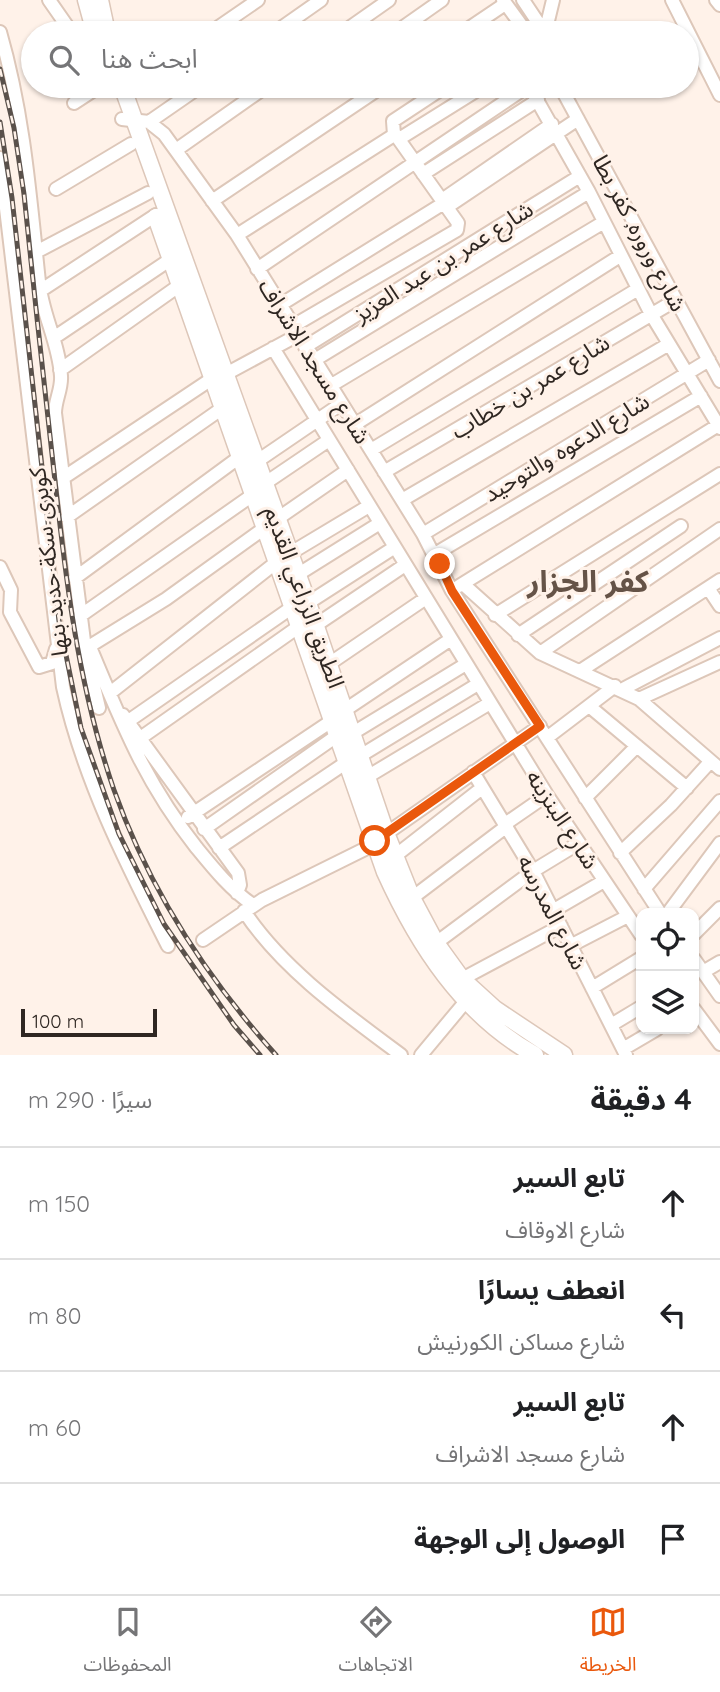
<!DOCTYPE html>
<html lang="ar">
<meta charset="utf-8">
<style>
:root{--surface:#fff;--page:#f6f6f6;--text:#202124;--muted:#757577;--line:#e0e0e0;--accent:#ea580c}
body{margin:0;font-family:Quicksand,"Noto Sans Arabic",sans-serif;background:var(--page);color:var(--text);direction:rtl}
.controls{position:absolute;right:21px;bottom:21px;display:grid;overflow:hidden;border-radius:14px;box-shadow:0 2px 5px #0004}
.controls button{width:63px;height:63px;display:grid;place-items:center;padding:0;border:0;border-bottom:2px solid var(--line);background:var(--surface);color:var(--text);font:35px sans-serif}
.scale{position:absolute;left:21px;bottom:18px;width:136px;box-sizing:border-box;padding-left:7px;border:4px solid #2f2722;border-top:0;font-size:19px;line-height:24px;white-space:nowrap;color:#2f2722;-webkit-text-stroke:5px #fff2e9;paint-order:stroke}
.stop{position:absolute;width:21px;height:21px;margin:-16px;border:5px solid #ea580c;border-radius:50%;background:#fff}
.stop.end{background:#ea580c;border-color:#fff;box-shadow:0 2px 7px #0008}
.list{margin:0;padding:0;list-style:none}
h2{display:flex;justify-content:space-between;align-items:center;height:91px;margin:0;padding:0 28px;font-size:30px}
h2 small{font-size:23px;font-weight:400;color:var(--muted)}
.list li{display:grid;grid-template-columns:46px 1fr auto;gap:21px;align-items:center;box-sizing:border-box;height:112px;padding:0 28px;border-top:2px solid var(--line)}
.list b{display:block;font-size:26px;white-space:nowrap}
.list p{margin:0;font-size:23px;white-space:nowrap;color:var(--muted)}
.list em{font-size:23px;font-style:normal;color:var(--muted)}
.icon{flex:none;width:38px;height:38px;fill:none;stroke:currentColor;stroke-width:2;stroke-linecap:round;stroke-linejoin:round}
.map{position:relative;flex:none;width:720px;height:1055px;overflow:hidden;direction:ltr}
.search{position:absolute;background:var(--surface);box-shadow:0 2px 5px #0004;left:21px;right:21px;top:21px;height:77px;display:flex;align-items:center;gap:18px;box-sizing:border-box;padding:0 24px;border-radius:38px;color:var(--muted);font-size:26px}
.sheet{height:539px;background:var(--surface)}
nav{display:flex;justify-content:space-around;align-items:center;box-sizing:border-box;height:98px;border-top:2px solid var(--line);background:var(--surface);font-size:19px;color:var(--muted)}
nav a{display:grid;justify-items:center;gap:4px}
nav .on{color:var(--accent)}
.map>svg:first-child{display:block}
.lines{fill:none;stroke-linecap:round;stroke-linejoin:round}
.minor-casing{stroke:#ddc7b9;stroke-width:16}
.major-casing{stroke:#ddc7b9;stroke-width:19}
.minor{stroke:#fff;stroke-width:12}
.major{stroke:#fff;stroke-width:16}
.rail-casing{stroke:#5a514b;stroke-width:5}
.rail{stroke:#fff2e9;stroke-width:2.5;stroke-dasharray:8;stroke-linecap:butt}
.route{stroke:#ea580c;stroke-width:9}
.labels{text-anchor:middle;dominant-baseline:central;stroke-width:6;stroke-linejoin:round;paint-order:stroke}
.street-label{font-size:23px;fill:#2f2722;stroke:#fff2e9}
.district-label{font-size:30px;font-weight:bold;fill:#655347;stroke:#fff2e9}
</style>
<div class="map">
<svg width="720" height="1055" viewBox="0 0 720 1055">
<rect width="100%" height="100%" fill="#fff2e9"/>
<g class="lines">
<defs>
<path id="minor" d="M49 0 72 33
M503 0 527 33
M523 0 545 33
M672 0 720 95
M716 0 720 5
M0 32C24 115 30 197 39 282 42 314 59 343 61 376 62 389 55 400 55 413L85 649 99 708
M210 33 258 0
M274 33 321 0
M342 33 389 0
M395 33 442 0
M462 33 505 4
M545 33 553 0
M529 86 589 192 651 314 720 428
M560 86 720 381
M74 103 100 86
M122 119 149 122 164 134 237 235 423 534 452 591 660 913
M149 122 201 86
M399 139 484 86
M176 150 267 86
M0 158 63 687C83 779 126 863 168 946
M423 174 538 100
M56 189 131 144
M442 200 552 124
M212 201 383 86
M447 207 578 119
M237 235 394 135 393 121 446 86
M36 252 148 193
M257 269 528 86
M40 291 156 215
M280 305 444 203
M293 326 457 230 458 223 395 134
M55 337 171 259
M305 347 580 176
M273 348 547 795 641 935
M313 361 589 192
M60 370 180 285
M224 375 298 335
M330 386 604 222
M354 425 620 256
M371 450 638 289
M256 462 341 404
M384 472 676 300
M63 478 213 378
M264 484 329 440
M402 500 669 344
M67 517 224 407
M277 519 348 470
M423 534 709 360
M289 554 369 506
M435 554 701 396
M0 567 11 590 10 612
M297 575 380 523
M75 578 241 456
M463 584 540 653 639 699 720 769
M459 586 720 424
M708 588 720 606
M308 603 395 547
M10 612 39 667 52 663 56 649
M495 615 720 474
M80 616 254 494
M316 625 405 565
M518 635 681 526
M90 647C122 723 144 781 196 847 214 869 230 889 253 905
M85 649 166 599 266 527
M540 653 720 529
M329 664 426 598
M580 671 720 580
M623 689 720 638
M110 693 278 561
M639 699 720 662
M589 706 687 788
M345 710 451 639
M123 715 238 873 240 885 237 893
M127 722 294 606
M353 733 466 664
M548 737 615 686
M139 739 301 625
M360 756 478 684
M473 772 533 871 626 1055
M367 777 490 703
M585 798 637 746
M188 817 333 720
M505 824 547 795
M204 829 338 735
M380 838 540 726
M219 848 347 762
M620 853 671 805 710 762
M395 856 482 788
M644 889 720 801
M412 898 507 826
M554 910 604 881
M244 911C282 969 346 1014 401 1055
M668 913 720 843
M694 934 720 908
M203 940 262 900 375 844
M436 943 533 871 579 843
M570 946 628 916
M694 959 720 996
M703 972 720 962
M462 979 561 926
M592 988 641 958
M694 1009 720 1044
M611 1025 641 1007
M623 1049 657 1029
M421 1055 466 1001"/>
<path id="major" d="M86 0 95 33
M100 0 107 33
M122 86 308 603 386 833 412 898 436 943 462 979 495 1009 564 1055
M156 217 385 872C418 945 463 1015 535 1055"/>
</defs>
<use href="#minor" class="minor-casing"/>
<use href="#major" class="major-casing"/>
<use href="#minor" class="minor"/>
<use href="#major" class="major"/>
<defs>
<path id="rail" d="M0 69 14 128 24 194C33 284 43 373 53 463 65 574 77 683 114 790 149 889 207 978 276 1055
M0 122 12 198 59 621 81 728 119 834 164 924 234 1025 260 1055"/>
</defs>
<use href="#rail" class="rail-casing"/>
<use href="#rail" class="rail"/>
</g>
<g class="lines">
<path class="route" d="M375 841 540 726 452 591 440 564"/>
</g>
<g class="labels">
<g class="street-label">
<text transform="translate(640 233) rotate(62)">شارع وروره, كفر بطا</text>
<text transform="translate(443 261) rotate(-32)">شارع عمر بن عبد العزيز</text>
<text transform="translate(315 361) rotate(58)">شارع مسجد الاشراف</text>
<text transform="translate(530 386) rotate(-31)">شارع عمر بن خطاب</text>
<text transform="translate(566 447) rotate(-31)">شارع الدعوه والتوحيد</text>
<text transform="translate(48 562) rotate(-97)">كوبرى سكة حديد بنها</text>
<text transform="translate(305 597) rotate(70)">الطريق الزراعي القديم</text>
<text transform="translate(563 819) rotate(57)">شارع البنزينه</text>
<text transform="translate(553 912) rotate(63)">شارع المدرسه</text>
</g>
<g class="district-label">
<text x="588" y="581">كفر الجزار</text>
</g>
</g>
</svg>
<div class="controls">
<button><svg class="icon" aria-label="locate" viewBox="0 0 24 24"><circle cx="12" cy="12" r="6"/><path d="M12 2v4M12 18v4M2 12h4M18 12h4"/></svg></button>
<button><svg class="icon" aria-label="layers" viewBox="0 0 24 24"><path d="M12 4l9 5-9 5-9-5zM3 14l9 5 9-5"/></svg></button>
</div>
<div class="scale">100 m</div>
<div class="stop" style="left:375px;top:841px"></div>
<div class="stop end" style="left:440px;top:564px"></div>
<div class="search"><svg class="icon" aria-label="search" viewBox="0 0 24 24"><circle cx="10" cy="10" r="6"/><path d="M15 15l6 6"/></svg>ابحث هنا</div>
</div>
<section class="sheet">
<h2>4 دقيقة<small>سيرًا · 290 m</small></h2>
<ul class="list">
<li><svg class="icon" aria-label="ahead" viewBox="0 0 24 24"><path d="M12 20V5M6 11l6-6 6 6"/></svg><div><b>تابع السير</b><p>شارع الاوقاف</p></div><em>150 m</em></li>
<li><svg class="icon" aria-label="left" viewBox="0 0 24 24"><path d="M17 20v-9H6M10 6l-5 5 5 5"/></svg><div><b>انعطف يسارًا</b><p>شارع مساكن الكورنيش</p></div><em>80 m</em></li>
<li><svg class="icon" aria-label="ahead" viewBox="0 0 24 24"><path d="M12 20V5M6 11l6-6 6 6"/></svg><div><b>تابع السير</b><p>شارع مسجد الاشراف</p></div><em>60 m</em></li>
<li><svg class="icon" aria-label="arrive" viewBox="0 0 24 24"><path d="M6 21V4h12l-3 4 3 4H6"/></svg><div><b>الوصول إلى الوجهة</b></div></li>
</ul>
</section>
<nav>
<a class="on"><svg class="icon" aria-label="map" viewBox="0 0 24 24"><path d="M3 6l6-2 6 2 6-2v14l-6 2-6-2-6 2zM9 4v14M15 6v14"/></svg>الخريطة</a>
<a><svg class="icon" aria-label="directions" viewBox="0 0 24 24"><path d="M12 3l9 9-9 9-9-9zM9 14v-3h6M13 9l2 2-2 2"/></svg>الاتجاهات</a>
<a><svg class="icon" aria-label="saved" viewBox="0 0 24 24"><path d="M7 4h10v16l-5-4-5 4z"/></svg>المحفوظات</a>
</nav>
